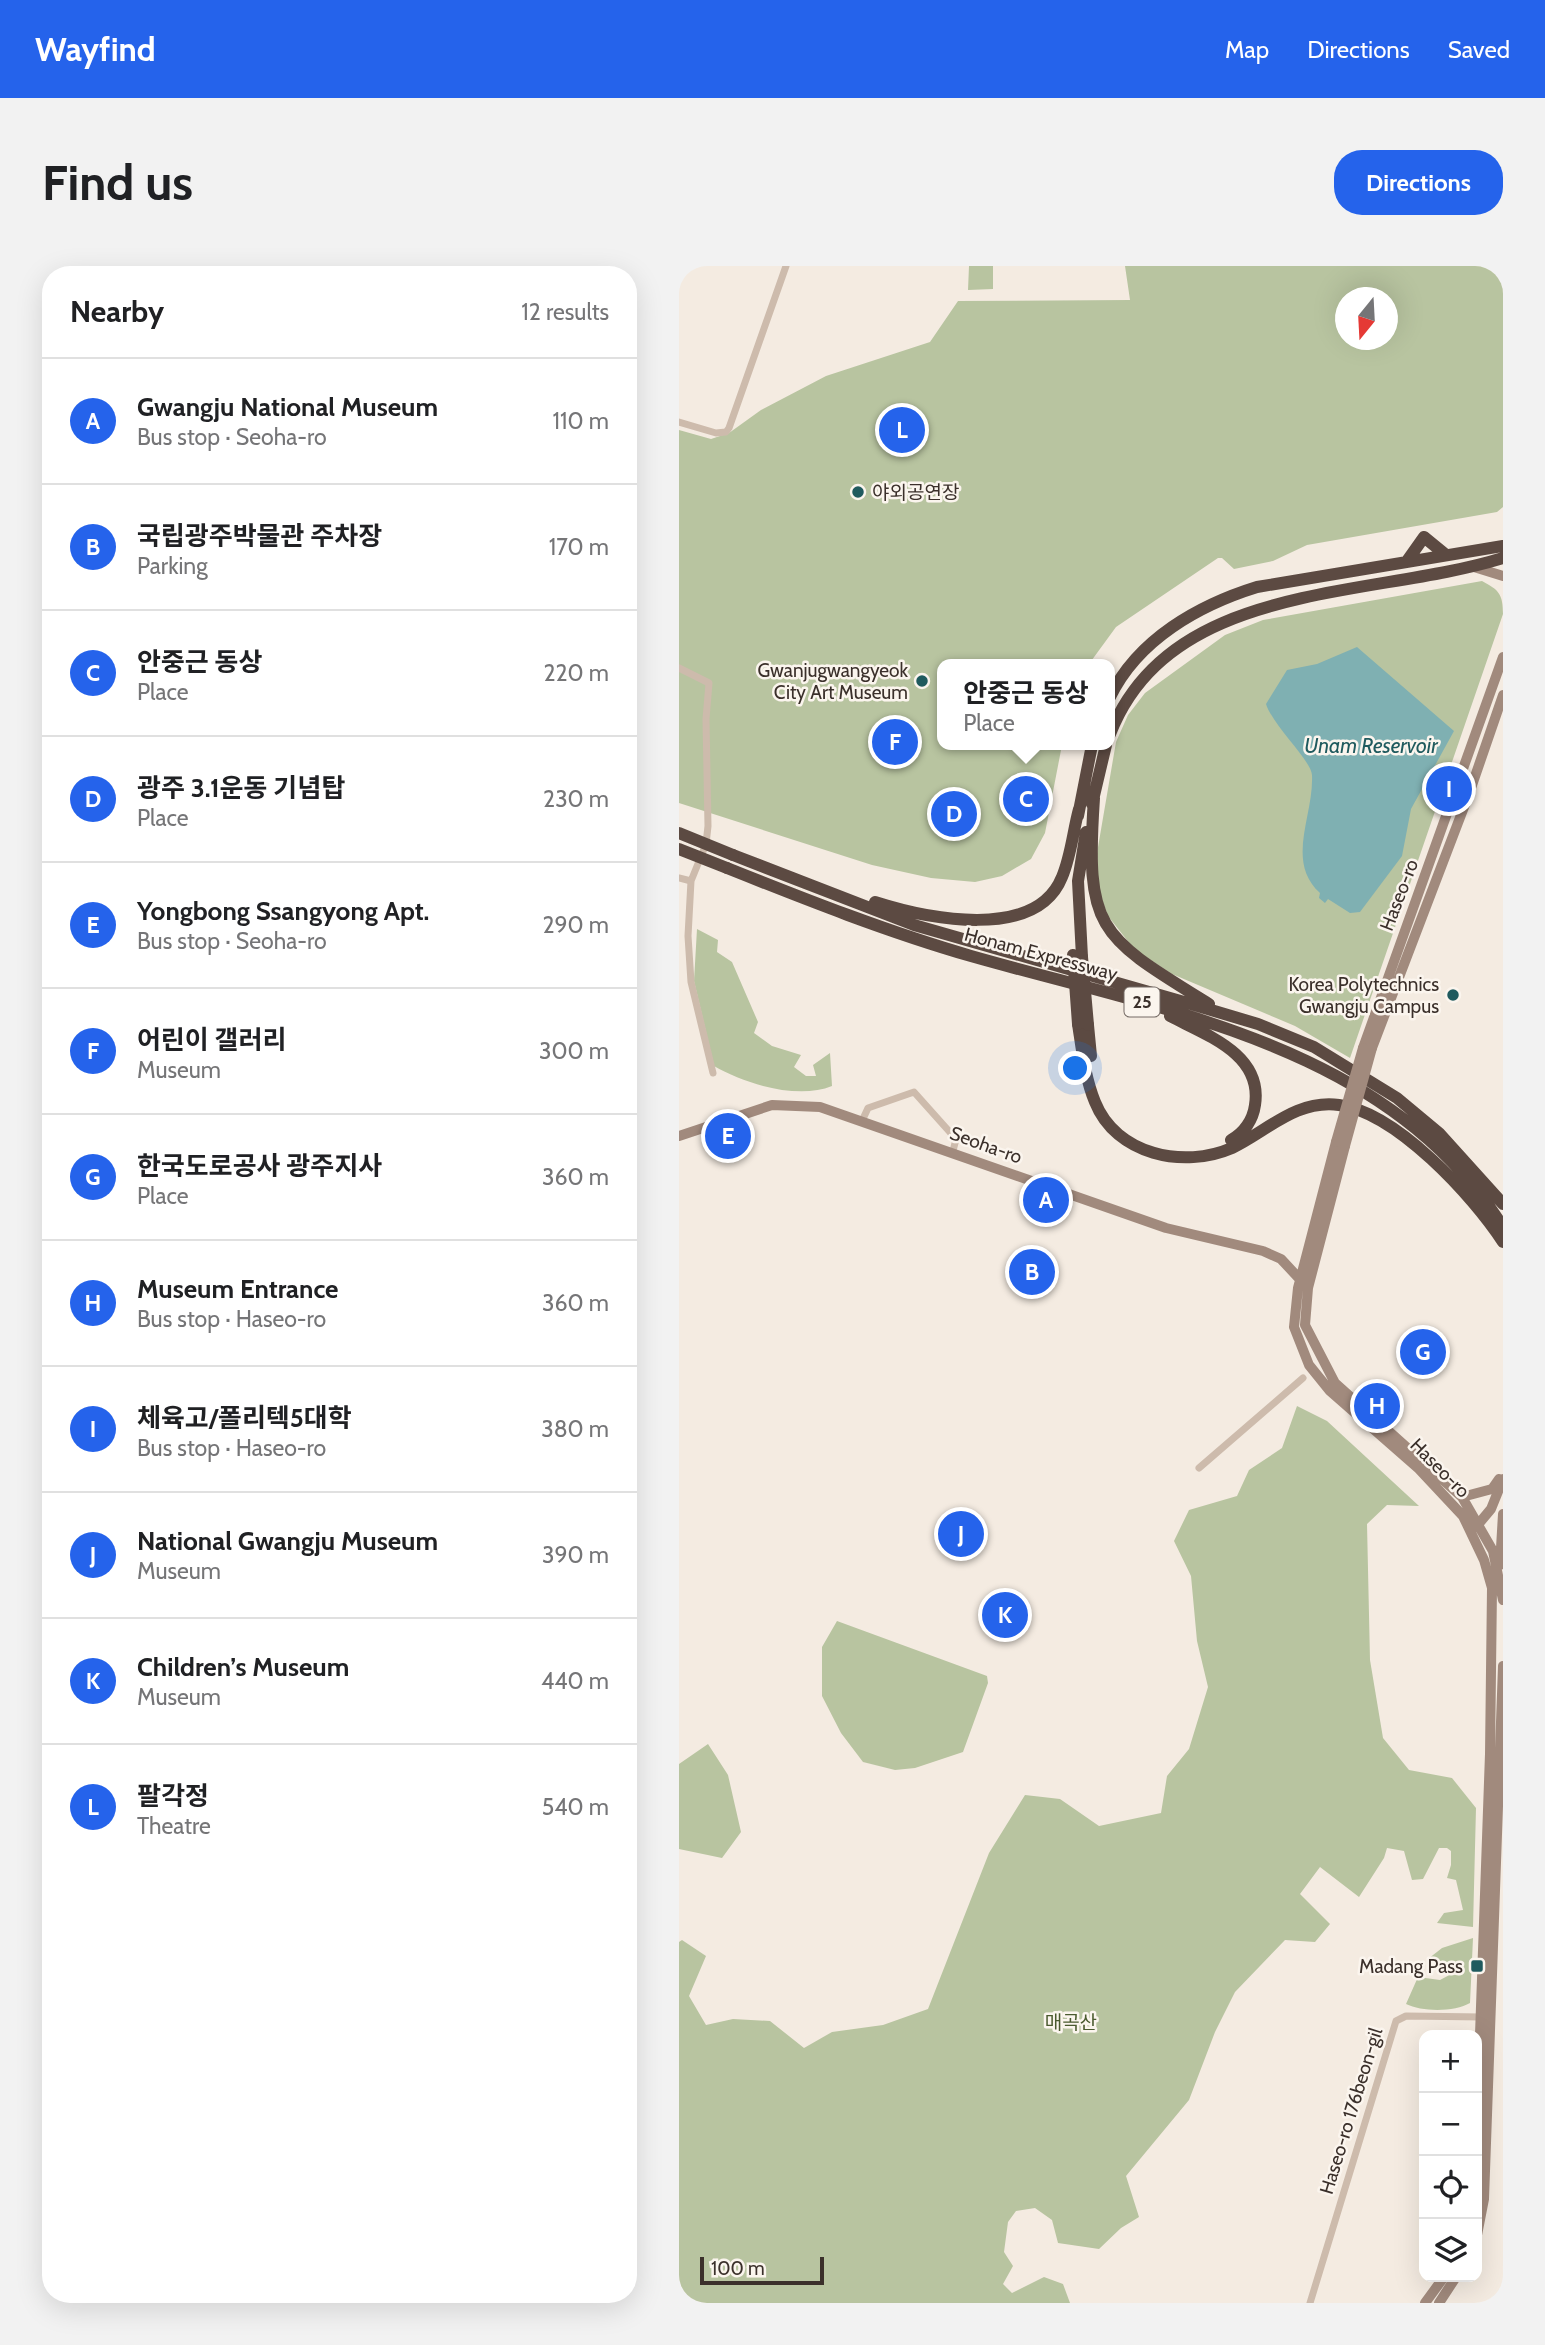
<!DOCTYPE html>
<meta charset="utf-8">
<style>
:root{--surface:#fff;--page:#f2f2f2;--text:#202124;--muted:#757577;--line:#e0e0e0;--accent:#2563eb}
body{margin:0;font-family:Cabin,"Noto Sans KR",sans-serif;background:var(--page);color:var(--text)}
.controls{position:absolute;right:21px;bottom:21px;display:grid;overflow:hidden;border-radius:14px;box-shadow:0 7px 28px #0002}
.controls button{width:63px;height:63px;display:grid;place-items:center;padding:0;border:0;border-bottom:2px solid var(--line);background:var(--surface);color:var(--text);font:35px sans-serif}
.compass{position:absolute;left:656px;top:21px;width:63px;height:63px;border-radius:50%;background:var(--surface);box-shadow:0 7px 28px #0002;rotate:198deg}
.scale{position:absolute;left:21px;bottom:18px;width:124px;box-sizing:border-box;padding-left:7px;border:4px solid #3b302b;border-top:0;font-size:19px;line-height:24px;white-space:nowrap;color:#3b302b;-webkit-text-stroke:5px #fbf5ee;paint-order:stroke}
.you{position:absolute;left:397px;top:803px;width:24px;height:24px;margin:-18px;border:5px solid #fff;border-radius:50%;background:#1a73e8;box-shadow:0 0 0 10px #1a73e833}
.badge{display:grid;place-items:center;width:46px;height:46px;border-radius:50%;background:var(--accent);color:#fff;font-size:23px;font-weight:700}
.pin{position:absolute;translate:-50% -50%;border:4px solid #fff;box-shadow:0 2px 7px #0006}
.popup{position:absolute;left:258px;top:393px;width:178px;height:91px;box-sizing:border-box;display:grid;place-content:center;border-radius:14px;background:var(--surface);filter:drop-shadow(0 2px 5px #0005);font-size:23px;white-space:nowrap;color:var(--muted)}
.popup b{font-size:26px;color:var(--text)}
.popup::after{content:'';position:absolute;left:50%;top:100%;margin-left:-14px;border:14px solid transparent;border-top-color:var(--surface)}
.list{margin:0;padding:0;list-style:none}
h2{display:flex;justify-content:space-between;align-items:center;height:91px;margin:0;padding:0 28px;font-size:30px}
h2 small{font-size:23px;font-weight:400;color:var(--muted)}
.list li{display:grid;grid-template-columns:46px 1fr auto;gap:21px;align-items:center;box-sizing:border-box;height:126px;padding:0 28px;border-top:2px solid var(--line)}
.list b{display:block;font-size:26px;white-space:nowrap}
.list p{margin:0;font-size:23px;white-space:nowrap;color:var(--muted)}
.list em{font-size:23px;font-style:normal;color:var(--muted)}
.icon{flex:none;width:38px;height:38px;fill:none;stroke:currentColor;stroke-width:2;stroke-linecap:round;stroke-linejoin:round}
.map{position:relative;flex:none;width:824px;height:2037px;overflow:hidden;border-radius:28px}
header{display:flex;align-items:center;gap:42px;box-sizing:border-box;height:98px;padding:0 35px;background:var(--accent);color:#fff}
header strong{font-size:33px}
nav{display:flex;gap:38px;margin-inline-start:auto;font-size:24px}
.intro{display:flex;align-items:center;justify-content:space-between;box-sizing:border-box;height:168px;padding:0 42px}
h1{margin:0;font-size:49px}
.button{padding:18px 32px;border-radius:28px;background:var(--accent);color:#fff;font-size:24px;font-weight:700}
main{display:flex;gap:42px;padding:0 42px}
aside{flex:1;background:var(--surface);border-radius:28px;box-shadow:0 7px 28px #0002}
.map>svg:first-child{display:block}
.green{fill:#b8c4a0;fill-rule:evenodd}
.water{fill:#7fb0b2}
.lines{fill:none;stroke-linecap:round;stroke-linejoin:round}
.street{stroke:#cdbbac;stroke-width:7}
.secondary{stroke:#a18a7d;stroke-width:10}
.highway{stroke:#5c4a42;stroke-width:12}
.secondary-bridge{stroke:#a18a7d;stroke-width:10}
.highway-bridge{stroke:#5c4a42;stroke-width:12}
.poi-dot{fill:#1f5a5e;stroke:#fbf5ee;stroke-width:2.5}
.labels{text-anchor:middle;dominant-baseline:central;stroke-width:5;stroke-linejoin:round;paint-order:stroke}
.shield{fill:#fbf5ee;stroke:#756b66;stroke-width:2}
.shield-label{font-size:18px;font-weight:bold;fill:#3b302b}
.poi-label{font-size:19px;fill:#3b302b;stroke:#fbf5ee;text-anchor:end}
.street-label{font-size:19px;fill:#3b302b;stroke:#fbf5ee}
.park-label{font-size:19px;fill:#4a5a2e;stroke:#fbf5ee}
.water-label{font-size:21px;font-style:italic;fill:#1f5a5e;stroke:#fbf5ee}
</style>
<header>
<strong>Wayfind</strong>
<nav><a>Map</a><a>Directions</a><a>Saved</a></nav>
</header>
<div class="intro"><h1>Find us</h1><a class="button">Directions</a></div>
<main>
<aside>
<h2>Nearby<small>12 results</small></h2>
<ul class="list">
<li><span class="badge">A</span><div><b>Gwangju National Museum</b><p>Bus stop · Seoha-ro</p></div><em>110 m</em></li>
<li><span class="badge">B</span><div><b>국립광주박물관 주차장</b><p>Parking</p></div><em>170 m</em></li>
<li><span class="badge">C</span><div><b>안중근 동상</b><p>Place</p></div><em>220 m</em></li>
<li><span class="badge">D</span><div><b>광주 3.1운동 기념탑</b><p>Place</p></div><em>230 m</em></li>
<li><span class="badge">E</span><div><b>Yongbong Ssangyong Apt.</b><p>Bus stop · Seoha-ro</p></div><em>290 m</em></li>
<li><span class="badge">F</span><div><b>어린이 갤러리</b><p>Museum</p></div><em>300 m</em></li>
<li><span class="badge">G</span><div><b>한국도로공사 광주지사</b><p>Place</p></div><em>360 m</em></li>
<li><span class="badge">H</span><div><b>Museum Entrance</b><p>Bus stop · Haseo-ro</p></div><em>360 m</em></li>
<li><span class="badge">I</span><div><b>체육고/폴리텍5대학</b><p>Bus stop · Haseo-ro</p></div><em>380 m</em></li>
<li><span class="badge">J</span><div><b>National Gwangju Museum</b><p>Museum</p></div><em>390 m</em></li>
<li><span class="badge">K</span><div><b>Children’s Museum</b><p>Museum</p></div><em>440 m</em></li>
<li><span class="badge">L</span><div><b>팔각정</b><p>Theatre</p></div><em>540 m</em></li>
</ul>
</aside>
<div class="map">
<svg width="824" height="2037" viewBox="0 0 824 2037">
<rect width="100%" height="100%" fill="#f4ebe1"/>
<path class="green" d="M290 0H314V23L289 24Z
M446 0H824V241L818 246 628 279 594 295 555 303 543 292H539L437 361 410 398H263V479H383L366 567 352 593 323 610 296 616 252 612 193 599 0 537V164L32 173 50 167 82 144 147 110 251 76 279 35 451 34ZM666 32H708V74H666Z
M803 315C820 324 824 328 824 348L671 792 616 760 493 708 455 683 429 650 419 623 418 587 437 476 449 449 466 427 546 369 584 354Z
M18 663 39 674 38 686 53 696 79 756 75 767 93 780 122 789 115 801 127 810H137L134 799 151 787 153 820C119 834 66 818 35 800L15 715Z
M618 1140 648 1155 740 1240 708 1239 688 1258 691 1394 704 1472 730 1504 773 1512 797 1542 794 1661 758 1657 765 1647 784 1644 777 1614 768 1612 772 1599V1585L768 1582H760L744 1613 733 1614 725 1585 708 1582 705 1592 680 1631 641 1601 621 1628 651 1658 636 1676 606 1674 556 1726 536 1766 510 1834 447 1910 460 1951 442 1962 420 1983 379 1977 373 1954 356 1942 337 1945 329 1956 325 1986 334 2000 324 2018 333 2027 365 2011 384 2018 391 2037H0V1676L3 1674 27 1690 10 1730 27 1759 54 1753 91 1755 125 1782 153 1766 204 1759 249 1743 310 1587 346 1529 381 1533 420 1560 482 1547 488 1510 510 1483 529 1421 518 1375 512 1310 495 1275 510 1244 558 1230 570 1204 603 1182Z
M158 1355 308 1410 309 1417 284 1486 236 1502 216 1504 184 1496 162 1467 143 1430V1381Z
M29 1478 49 1509 62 1566 43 1592 0 1583V1498Z
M794 1672 791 1737C776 1746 743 1746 727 1738L739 1711 761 1714 778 1705 774 1698 760 1700 749 1693 763 1682Z"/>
<path class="water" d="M678 381 775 465 732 543 723 590 681 646 671 647 649 633 646 637 640 632 641 627C606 595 635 550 633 509 632 494 594 460 587 438L608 404 638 398Z"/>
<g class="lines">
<path class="street" d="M0 156 37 167 47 166 50 162 107 0
M0 402 30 417 27 453 29 560 27 578 12 615 9 670 12 716 34 807
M0 612 12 615
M183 855 189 842 235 826 277 873 274 885
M520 1202 624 1112
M631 2037 717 1755 727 1750 804 1751"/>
<path class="secondary" d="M795 301 824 310
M684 782 824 391
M693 782 790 528 824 429
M0 870 93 839 141 841 487 962 584 985 602 993 629 1022
M657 876 619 1022 615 1061 630 1099 651 1125 740 1203 784 1250 805 1294 813 1322 811 1488 798 1853
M666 880 629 1022 626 1059 656 1117 783 1231 814 1285 824 1334
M783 1231 813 1223 820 1213
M797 1261 812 1243 824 1213
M821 1299 824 1248
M798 1969 805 1933 824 1400
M746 2037 765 2011
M760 2037 777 2011"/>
<path class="highway" d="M728 295 745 271 767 289
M431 431C459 373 520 339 578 321L824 280
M431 468C491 314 692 333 824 292
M415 532C406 665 420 670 530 738
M413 538 427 479
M399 550 413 479
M54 589 235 659 512 738 579 758 635 781 718 832 760 867 824 938
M48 602C128 634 209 666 292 690 484 745 708 777 824 961
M196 636C246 652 357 676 383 611 392 590 394 565 400 543
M403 691 399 615 407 566
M491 750C527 769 584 788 576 839 574 854 565 867 552 874
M399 758C403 784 406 812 416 836 437 889 505 903 553 882 587 866 617 833 660 839 717 846 794 930 824 976
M409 759 412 790"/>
<path class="secondary-bridge" d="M657 876 684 782
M666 880 693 782"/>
<path class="highway-bridge" d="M0 567 54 589
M0 583 48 602
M394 689 399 758
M403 691 409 759"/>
</g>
<g class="poi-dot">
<circle cx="179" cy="226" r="7"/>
<circle cx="243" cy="415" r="7"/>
<circle cx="774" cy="729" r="7"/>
<rect x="791" y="1693" width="14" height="14" rx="3.5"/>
</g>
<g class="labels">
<rect class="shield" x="445.5" y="721.5" width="35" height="29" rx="5"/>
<g class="shield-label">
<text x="463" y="736">25</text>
</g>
<g class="poi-label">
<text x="193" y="226" text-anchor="start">야외공연장</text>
<text x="229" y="404">Gwanjugwangyeok<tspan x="229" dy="22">City Art Museum</tspan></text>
<text x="760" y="718">Korea Polytechnics<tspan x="760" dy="22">Gwangju Campus</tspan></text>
<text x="784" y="1700">Madang Pass</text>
</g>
<g class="street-label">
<text transform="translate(720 629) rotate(-69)">Haseo-ro</text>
<text transform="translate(362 688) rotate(15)">Honam Expressway</text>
<text transform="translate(307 879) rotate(20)">Seoha-ro</text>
<text transform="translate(761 1202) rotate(45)">Haseo-ro</text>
<text transform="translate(672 1845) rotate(-73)">Haseo-ro 176beon-gil</text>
</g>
<g class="park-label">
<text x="392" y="1756">매곡산</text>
</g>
<g class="water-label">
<text x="692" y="479">Unam Reservoir</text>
</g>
</g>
</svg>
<div class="controls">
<button>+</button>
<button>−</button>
<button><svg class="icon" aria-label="locate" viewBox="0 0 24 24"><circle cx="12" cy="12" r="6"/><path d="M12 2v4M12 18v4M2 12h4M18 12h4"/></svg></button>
<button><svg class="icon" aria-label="layers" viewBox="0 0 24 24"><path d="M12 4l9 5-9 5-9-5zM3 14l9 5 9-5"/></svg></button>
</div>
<svg class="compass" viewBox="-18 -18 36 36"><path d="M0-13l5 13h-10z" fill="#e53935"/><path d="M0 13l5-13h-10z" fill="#757577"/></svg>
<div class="scale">100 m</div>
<div class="you"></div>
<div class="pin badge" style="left:367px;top:934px">A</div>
<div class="pin badge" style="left:353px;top:1006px">B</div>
<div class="pin badge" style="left:347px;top:533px">C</div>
<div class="popup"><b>안중근 동상</b>Place</div>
<div class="pin badge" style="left:275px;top:548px">D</div>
<div class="pin badge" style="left:49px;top:870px">E</div>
<div class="pin badge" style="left:216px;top:476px">F</div>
<div class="pin badge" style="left:744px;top:1086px">G</div>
<div class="pin badge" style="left:698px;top:1140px">H</div>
<div class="pin badge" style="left:770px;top:523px">I</div>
<div class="pin badge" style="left:282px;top:1268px">J</div>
<div class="pin badge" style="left:326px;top:1349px">K</div>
<div class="pin badge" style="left:223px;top:164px">L</div>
</div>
</main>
